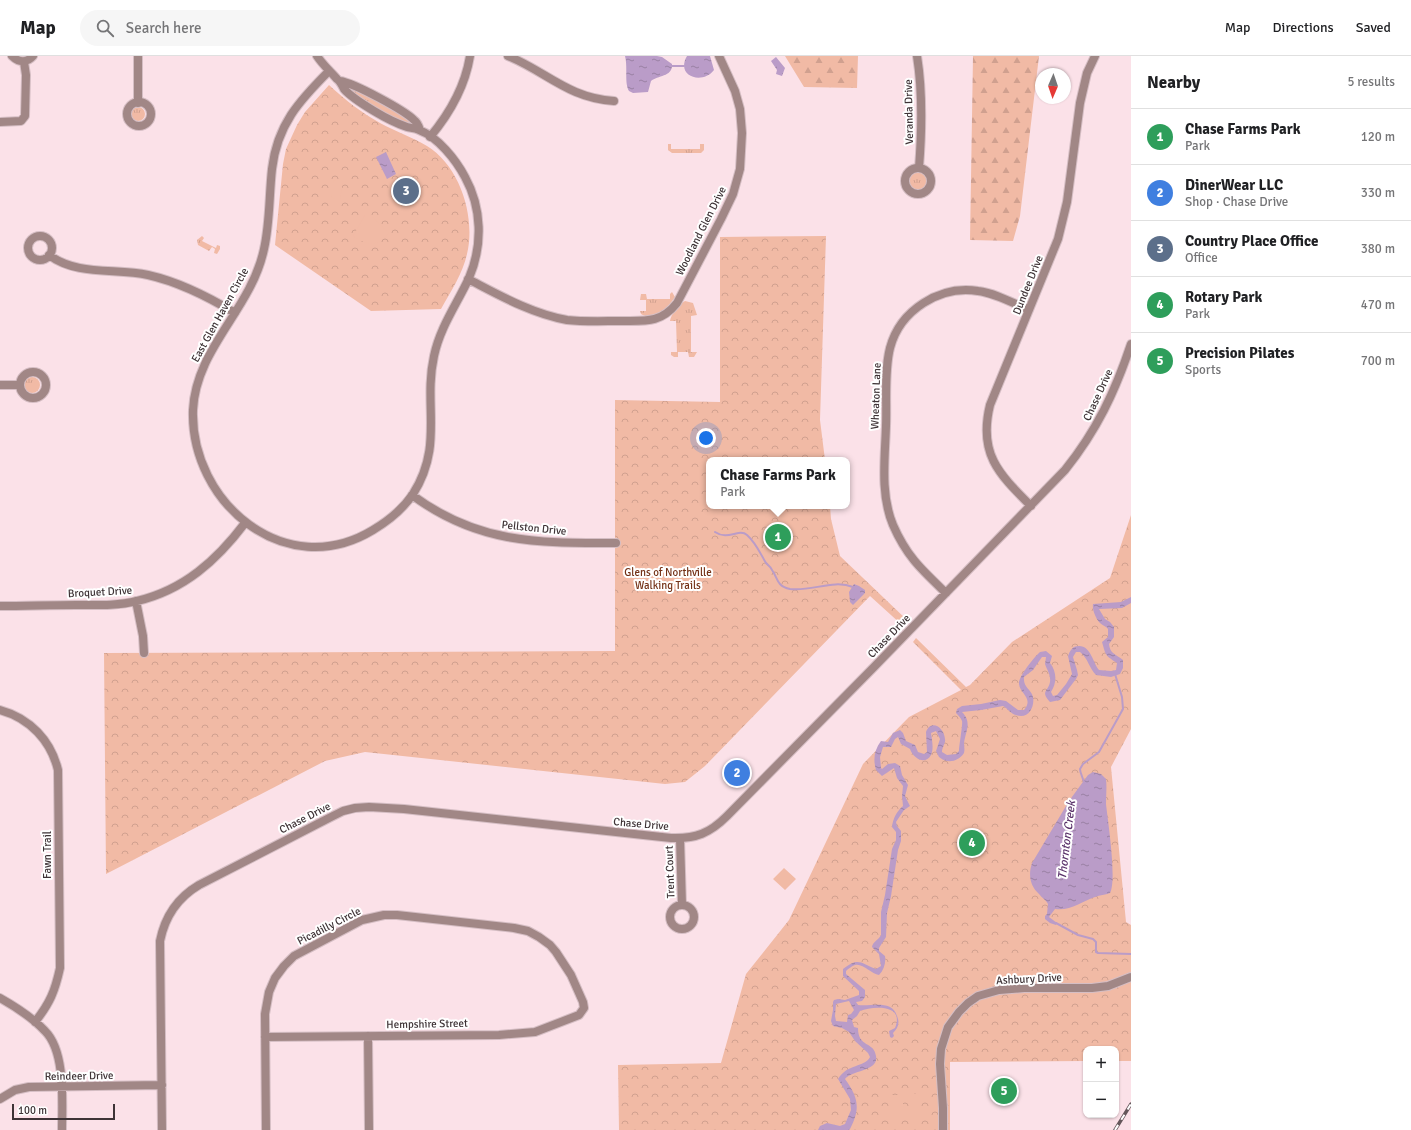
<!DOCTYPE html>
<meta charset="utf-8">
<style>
:root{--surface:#fff;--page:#f6f6f6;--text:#202124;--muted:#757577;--line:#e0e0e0;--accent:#111827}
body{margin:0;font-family:Signika,sans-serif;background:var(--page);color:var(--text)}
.controls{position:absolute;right:12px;bottom:12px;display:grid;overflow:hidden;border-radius:8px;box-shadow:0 1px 3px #0004}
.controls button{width:36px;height:36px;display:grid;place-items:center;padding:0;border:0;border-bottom:1px solid var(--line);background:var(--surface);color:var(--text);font:20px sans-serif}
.compass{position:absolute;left:1035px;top:12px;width:36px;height:36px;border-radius:50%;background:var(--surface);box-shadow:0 1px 3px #0004;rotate:182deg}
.scale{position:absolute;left:12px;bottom:10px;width:103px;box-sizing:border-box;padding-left:4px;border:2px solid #3e3336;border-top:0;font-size:11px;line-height:14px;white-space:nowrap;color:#3e3336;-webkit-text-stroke:3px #fff;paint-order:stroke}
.you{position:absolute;left:706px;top:382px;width:14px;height:14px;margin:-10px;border:3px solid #fff;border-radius:50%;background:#1a73e8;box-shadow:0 0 0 6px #1a73e833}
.badge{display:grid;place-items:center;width:26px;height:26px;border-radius:50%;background:var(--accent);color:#fff;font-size:13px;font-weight:700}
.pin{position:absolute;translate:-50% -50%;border:2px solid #fff;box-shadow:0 1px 4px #0006}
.popup{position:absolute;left:706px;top:401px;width:144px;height:52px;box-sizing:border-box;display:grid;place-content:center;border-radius:8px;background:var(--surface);filter:drop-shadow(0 1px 3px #0005);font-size:13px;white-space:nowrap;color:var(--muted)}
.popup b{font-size:15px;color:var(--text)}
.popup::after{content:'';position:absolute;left:50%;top:100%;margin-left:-8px;border:8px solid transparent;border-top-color:var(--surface)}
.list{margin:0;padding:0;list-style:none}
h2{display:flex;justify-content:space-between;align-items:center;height:52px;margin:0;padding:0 16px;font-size:17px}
h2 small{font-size:13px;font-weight:400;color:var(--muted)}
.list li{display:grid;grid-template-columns:26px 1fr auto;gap:12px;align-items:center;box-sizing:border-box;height:56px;padding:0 16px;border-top:1px solid var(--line)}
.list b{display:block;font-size:15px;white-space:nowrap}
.list p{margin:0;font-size:13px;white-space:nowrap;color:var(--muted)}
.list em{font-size:13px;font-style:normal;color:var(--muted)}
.icon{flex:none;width:22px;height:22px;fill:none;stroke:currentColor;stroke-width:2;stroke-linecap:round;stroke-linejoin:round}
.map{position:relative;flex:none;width:1131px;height:1074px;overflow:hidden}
header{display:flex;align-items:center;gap:24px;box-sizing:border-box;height:56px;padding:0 20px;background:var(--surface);border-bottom:1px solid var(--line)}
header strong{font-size:19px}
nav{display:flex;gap:22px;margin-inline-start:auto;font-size:14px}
.search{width:280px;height:36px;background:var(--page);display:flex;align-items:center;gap:10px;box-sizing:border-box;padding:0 14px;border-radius:22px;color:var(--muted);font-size:15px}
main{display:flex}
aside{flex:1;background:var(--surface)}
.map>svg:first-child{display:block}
.grass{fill:url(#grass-tufts)}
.forest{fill:url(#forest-firs)}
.park{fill:url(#park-crowns)}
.pitch{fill:#f1baa5}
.water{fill:url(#water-ripples);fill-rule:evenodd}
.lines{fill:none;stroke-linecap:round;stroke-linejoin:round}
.stream{stroke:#ba9cc8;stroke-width:2}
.minor-casing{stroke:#d5bec4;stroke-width:10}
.minor{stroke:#a18786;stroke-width:8}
.rail-casing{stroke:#65575b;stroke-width:3.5}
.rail{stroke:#fff;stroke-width:2;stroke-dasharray:6;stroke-linecap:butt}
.labels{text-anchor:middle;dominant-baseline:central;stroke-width:4;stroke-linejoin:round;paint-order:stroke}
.street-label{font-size:11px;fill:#3e3336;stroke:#fff}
.park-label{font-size:11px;fill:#743217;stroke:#fff}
.water-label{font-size:12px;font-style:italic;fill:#593169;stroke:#fff}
</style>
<header>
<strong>Map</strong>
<div class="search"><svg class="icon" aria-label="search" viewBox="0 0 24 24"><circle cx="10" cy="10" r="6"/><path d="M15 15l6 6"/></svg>Search here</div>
<nav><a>Map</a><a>Directions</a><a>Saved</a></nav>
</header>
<main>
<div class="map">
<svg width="1131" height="1074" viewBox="0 0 1131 1074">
<defs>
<pattern id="grass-tufts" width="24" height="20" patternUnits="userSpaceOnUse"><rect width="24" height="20" fill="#f1baa5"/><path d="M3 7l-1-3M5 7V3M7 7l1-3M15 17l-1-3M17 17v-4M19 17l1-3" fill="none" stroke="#d0a08f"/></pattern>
<pattern id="forest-firs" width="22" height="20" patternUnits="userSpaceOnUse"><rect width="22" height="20" fill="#f1baa5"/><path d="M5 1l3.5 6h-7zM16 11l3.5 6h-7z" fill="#d0a08f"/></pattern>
<pattern id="park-crowns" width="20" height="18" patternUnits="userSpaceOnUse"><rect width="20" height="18" fill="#f1baa5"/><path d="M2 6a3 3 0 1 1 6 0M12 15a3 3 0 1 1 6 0" fill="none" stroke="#d0a08f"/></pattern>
<pattern id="water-ripples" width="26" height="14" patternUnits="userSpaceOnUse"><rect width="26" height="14" fill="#ba9cc8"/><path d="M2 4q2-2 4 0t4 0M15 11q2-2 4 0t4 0" fill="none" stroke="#9980a3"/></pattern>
</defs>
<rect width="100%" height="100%" fill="#fbe1e8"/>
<path class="grass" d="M348 30 396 55 411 66 410 67H406C393 61 353 43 348 30Z
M131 58a7 7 0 1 1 14 0a7 7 0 1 1-14 0Z
M668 88H671V93H700V88H704V94L701 97H672L668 94Z
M909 125a9 9 0 1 1 18 0a9 9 0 1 1-18 0Z
M202 180 204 182 202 185 216 192 217 189 220 190V193L217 198 214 197 215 193 212 191 209 195 198 189 197 184Z
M672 236 675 241C668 252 653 266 641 258L640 255H646V244H640L641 238H646L647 243H670V238Z
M685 245 693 247 697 259 691 260V296H697L694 301H689L688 296H678V301H674L671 299V296H677L676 265H670C671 258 679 248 685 245Z
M24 329a8 8 0 1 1 16 0a8 8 0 1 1-16 0Z"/>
<path class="forest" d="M785 0H858L857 32 804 31Z
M973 0H1039L1020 160 1013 185 970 184Z"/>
<path class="park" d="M329 29C345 44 362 57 380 67 395 75 412 81 427 90 460 110 476 161 467 198 463 217 451 235 441 253L371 255 275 189 283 108 286 93 297 69 305 56Z
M826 180 820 364 825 404H709V450H830L831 463 840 500 907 564 902 569 870 540 705 710 685 726 665 728 365 696 325 705 106 818 104 597 615 595V344L720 346V181Z
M1131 459V673L1111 711 1126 866 1131 869V1005H1116V993H1086V1005L950 1006V1074H619L618 1009 721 1007 746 918 789 864 863 708 909 661 961 634 913 586 916 582 966 631 970 629 1012 586 1110 522Z"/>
<path class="pitch" d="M334 124 343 125 340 143H335L331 141Z
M365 159H370L389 177C376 191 369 190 353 180Z
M784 812 796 823 785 834 773 823Z
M909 1038H921V1063H909Z
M891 1039H903V1063H891Z"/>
<path class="water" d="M625 0H657L662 1 672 8C673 21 658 19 651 25L648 36 633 37 629 35C624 27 628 11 625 0Z
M687 0H710L714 14C703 29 675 21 687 0Z
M776 1 785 12 782 20 776 18 777 14 771 5Z
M386 96 396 118 387 123 376 101Z
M854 528 859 530 865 534V537L853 549 850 546 849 536Z
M1131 541V547L1122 552 1099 553 1105 563 1110 566 1114 571V581L1109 588C1110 598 1116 598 1123 604V612L1120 618 1111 621 1096 619C1089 612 1088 602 1080 596H1076L1073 601 1077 614 1078 619 1076 623 1060 644 1050 646C1040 635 1048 636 1050 626 1051 619 1047 614 1045 608L1046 601H1042L1033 614 1024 621C1023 632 1031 633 1033 641 1035 651 1028 664 1016 659 1011 658 1007 652 1003 650L981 654 962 656C972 666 966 674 964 687 964 690 965 693 964 697 958 706 947 708 939 701L936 695 940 683 936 675 931 677C932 684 934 693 931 699 925 710 913 702 910 693L901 688 898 681 895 683 891 691H883L880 701 881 712 882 713 888 708 895 707 900 710 902 719 908 729 905 740 910 750 904 754 896 766 897 770 901 775V785L898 794 891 840 887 857 886 881 879 892V895L885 900C886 907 884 914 879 919 871 918 863 907 855 909 852 910 848 913 846 915V918L865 934V941L862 945 856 946 858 949C871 951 892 943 897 960 900 967 898 972 893 977L894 980 892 982 890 981 889 975 895 972C905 948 873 950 860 955L857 960 852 964 854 971 858 972C858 992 874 985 876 1000 879 1015 852 1014 845 1023 858 1041 861 1052 850 1073L849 1074H818L820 1070 827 1067 840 1070 845 1068 851 1054 850 1043 838 1023C848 1007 864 1012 870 1001L868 997 855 985 849 976 842 972 833 970 831 965 833 954V946L834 944 838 943 845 944 859 939V935L843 920V913C859 901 860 907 876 913L881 910 879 898 872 891C873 885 878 885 881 879V856L885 839 892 793 896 784V776L892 771C893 762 897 755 903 750L902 740 903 730 897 722 894 712 882 720 876 714C873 704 874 694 881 685L888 686 893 677 900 674 903 677 906 685 915 689 918 696 924 698 927 696 926 676C931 663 944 671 945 683 946 687 942 691 942 696L947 699 956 698 959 695C959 690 963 667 962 665 961 662 958 659 956 657L957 653 962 650 981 648 1000 644 1006 645 1018 654H1024C1034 642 1020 638 1019 628 1018 621 1035 600 1040 596L1046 595 1052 600 1050 607C1057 616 1057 627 1051 636L1053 640 1057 639 1066 628 1072 618 1068 600C1070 595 1072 590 1079 590 1091 590 1093 607 1099 614L1111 615 1116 614 1117 607C1105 599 1106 600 1102 586L1108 581V573C1106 570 1103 570 1100 567 1096 563 1092 554 1093 548L1121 546ZM849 945 854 954 851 958 848 959 847 966 836 965 835 960 836 948Z
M1093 716 1101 718 1106 723C1107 732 1106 740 1106 748 1108 766 1117 824 1110 837 1105 839 1100 839 1095 841 1081 846 1071 855 1055 853L1049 861 1057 867 1056 869 1050 867 1045 863V860L1047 858 1048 848C1046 844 1042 842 1039 838 1030 830 1028 819 1032 807L1069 745 1088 719Z"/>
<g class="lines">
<path class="stream" d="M672 10H684
M715 476C728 485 739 472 747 479 756 487 760 497 766 507 768 509 771 511 772 514 778 522 776 530 790 533 811 536 833 523 853 531
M1084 727C1084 723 1080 718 1080 713L1083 708 1099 696 1123 653 1122 641 1115 618
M1056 867 1078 879 1093 883 1096 886V896L1098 897 1131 898"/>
<defs>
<path id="minor" d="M12 0C19 7 27 7 33 0
M138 0V47
M317 0C323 9 330 15 337 23 340 25 342 29 344 33 351 41 364 49 374 55 384 61 395 67 407 71 410 72 415 72 419 74 438 81 456 104 465 121 482 152 483 189 469 222 457 248 440 271 434 300 423 350 444 389 413 438 403 453 388 465 373 474 286 527 190 447 193 354 195 307 228 273 249 233 256 220 261 207 264 193 270 167 269 140 272 113 277 69 299 45 329 15
M508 0C547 16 568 42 614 45
M917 0C923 37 922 74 919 112
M340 25C354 27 404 54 414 64 417 66 419 71 420 74
M127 58a12 12 0 1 1 24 0a12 12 0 1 1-24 0Z
M0 66 21 65 25 60 26 19 24 6
M430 81C450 57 465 31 470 0
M905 125a13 13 0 1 1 26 0a13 13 0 1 1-26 0Z
M28 192a12 12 0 1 1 24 0a12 12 0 1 1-24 0Z
M49 199C77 220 115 212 148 219 179 226 207 240 235 257
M468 223C499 239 532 258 567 264 585 266 604 265 622 265 646 265 661 267 677 247L721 163 733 138 740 113 742 77 740 53 735 35 719 0
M20 329a13 13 0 1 1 26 0a13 13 0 1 1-26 0Z
M0 329H20
M412 439C478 488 538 487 616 487
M1031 450C999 418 978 398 990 349L1058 183 1067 146 1080 47 1087 17 1095 0
M946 537C922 514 907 501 893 469 880 438 885 402 886 370 887 346 884 316 890 292 900 254 940 229 978 235 995 237 1013 247 1029 254
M136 545 143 580 144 597
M0 550C25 550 51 549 76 549 96 549 117 550 137 545 184 534 217 504 245 467
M0 654C30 662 51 685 58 714L60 912C55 935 50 947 35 966
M680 782 682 849
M670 861a12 12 0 1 1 24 0a12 12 0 1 1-24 0Z
M0 942C16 951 32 961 45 975 66 996 62 1046 62 1074
M368 980 369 1074
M265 981 499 979 535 976 579 959 584 952 583 946 571 919 556 896 550 889 539 881 528 875 514 872 397 859H384L362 864 294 900 284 910 275 922 269 936 265 958 266 1074
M0 1043 15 1034 29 1031 162 1029
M162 1074 160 885C165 860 177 842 199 829L331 761 343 755 355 752 369 751 404 753 671 782C696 783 710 777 727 760L874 611 1065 414C1097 374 1115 336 1131 288
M943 1074V1052L940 1008 941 993 948 971 959 956 968 947 978 940 999 934 1024 932H1092L1108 930 1131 921"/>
</defs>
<use href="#minor" class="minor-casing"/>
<use href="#minor" class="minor"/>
<defs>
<path id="rail" d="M1115 1074 1131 1048"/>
</defs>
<use href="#rail" class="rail-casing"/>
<use href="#rail" class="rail"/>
</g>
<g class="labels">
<g class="street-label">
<text transform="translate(909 56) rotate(-91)">Veranda Drive</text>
<text transform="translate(701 175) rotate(-63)">Woodland Glen Drive</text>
<text transform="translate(1028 229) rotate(-68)">Dundee Drive</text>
<text transform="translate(220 259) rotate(-61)">East Glen Haven Circle</text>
<text transform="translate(1098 339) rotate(-65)">Chase Drive</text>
<text transform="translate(876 340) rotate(-88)">Wheaton Lane</text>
<text transform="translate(534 472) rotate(6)">Pellston Drive</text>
<text transform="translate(100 536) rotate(-3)">Broquet Drive</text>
<text transform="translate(889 580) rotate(-46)">Chase Drive</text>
<text transform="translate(305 762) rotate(-27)">Chase Drive</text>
<text transform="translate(641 768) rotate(5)">Chase Drive</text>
<text transform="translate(47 799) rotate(-90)">Fawn Trail</text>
<text transform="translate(670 816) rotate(-92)">Trent Court</text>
<text transform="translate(329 870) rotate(-27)">Picadilly Circle</text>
<text transform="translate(1029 923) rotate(-3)">Ashbury Drive</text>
<text transform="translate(427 968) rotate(-1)">Hempshire Street</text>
<text transform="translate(79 1020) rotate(-1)">Reindeer Drive</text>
</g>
<g class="park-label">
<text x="668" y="516">Glens of Northville<tspan x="668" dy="13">Walking Trails</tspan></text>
</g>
<g class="water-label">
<text transform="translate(1067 784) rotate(-83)">Thornton Creek</text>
</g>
</g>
</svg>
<div class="controls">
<button>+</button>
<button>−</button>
</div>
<svg class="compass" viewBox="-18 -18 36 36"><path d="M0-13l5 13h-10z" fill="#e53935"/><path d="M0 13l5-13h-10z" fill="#757577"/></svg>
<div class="scale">100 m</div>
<div class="you"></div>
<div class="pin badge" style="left:778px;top:481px;background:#2e9e5b">1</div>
<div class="popup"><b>Chase Farms Park</b>Park</div>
<div class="pin badge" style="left:737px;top:717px;background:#3f7fe0">2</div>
<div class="pin badge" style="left:406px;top:135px;background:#5c6f8a">3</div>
<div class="pin badge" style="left:972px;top:787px;background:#2e9e5b">4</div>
<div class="pin badge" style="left:1004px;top:1035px;background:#2e9e5b">5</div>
</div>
<aside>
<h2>Nearby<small>5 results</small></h2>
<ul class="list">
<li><span class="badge" style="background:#2e9e5b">1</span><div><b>Chase Farms Park</b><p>Park</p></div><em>120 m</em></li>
<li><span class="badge" style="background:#3f7fe0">2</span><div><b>DinerWear LLC</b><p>Shop · Chase Drive</p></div><em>330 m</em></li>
<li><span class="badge" style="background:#5c6f8a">3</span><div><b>Country Place Office</b><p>Office</p></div><em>380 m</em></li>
<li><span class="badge" style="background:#2e9e5b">4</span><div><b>Rotary Park</b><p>Park</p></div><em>470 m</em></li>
<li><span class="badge" style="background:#2e9e5b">5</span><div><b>Precision Pilates</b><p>Sports</p></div><em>700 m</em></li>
</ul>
</aside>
</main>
